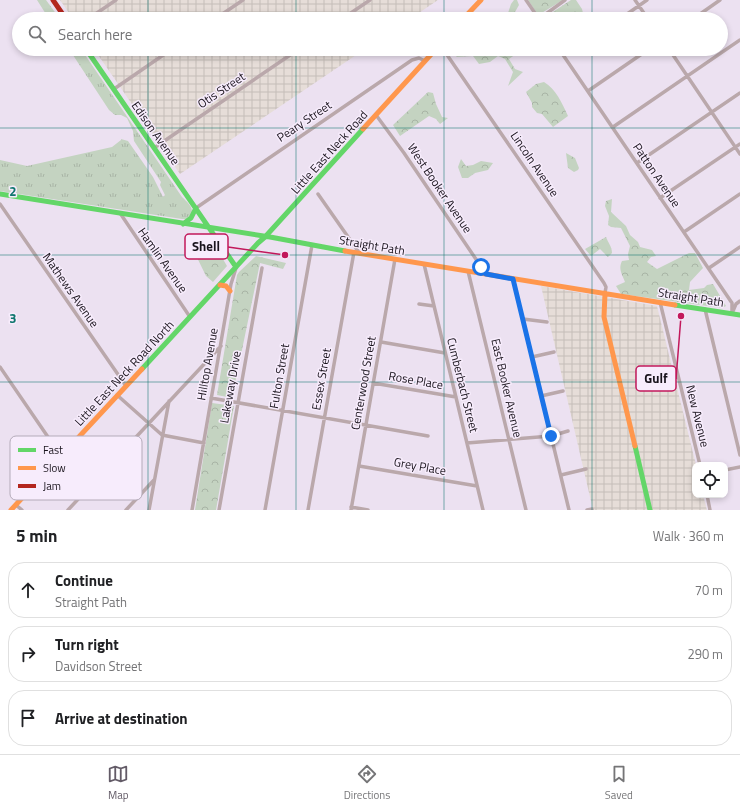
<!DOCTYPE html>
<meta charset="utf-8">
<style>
:root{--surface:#fff;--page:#f2f2f2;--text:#202124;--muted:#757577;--line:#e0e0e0;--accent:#635b67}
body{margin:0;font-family:"Titillium Web",sans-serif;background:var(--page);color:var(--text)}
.controls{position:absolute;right:12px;bottom:12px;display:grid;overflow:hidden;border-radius:8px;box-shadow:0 2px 6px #0003}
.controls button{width:36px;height:36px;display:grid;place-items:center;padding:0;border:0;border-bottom:1px solid var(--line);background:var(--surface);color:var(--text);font:20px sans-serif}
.stop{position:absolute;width:12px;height:12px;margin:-9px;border:3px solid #1a73e8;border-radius:50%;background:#fff}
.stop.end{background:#1a73e8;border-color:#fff;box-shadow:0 1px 4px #0008}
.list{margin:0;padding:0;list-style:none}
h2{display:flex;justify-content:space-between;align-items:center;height:52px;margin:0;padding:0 16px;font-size:17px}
h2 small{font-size:13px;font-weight:400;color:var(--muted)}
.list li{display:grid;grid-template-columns:26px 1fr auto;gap:12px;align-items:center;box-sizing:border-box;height:56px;margin:0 8px 8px;padding:0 8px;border:1px solid var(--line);border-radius:16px}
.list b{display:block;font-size:15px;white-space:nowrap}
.list p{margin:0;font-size:13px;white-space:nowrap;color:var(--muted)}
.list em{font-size:13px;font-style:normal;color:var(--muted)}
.icon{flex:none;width:22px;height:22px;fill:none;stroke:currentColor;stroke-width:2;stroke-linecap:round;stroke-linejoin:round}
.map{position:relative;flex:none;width:740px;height:510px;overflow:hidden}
.search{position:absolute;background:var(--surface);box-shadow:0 2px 6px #0003;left:12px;right:12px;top:12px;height:44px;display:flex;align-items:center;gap:10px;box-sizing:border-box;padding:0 14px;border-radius:22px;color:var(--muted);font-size:15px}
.sheet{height:244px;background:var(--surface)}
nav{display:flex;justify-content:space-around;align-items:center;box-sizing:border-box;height:56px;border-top:1px solid var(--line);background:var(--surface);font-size:11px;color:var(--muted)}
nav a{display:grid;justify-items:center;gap:2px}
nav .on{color:var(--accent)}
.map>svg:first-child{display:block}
.industrial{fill:url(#industrial-grid)}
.grass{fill:url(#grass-tufts)}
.forest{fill:url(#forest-crowns)}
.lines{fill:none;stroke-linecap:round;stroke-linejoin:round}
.street{stroke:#baa8ab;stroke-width:3.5}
.fast{stroke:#63d668;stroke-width:5}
.slow{stroke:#ff974d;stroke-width:5}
.jam{stroke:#b3261e;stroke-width:5}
.route{stroke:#1a73e8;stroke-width:5}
.grid{fill:none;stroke:#0f766e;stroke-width:1;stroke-opacity:0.55}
.labels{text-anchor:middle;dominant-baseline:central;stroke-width:3;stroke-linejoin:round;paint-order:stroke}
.street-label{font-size:12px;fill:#19131c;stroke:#f7ecfc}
.key{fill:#f7ecfc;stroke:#b4abb9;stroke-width:1}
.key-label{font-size:11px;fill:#19131c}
.grid-label{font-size:13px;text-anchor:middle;font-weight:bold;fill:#0f766e;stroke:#f7ecfc;stroke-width:3;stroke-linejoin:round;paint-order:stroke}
.leader{fill:none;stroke:#c2185b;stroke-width:1.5}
.callout-dot{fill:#c2185b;stroke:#f7ecfc;stroke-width:1.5}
.callout{fill:#f7ecfc;stroke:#c2185b;stroke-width:1.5}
.callout-label{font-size:13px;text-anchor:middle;font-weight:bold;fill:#19131c}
</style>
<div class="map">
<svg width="740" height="510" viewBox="0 0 740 510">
<defs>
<pattern id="industrial-grid" width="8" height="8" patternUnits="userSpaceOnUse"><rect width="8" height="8" fill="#e6ddd8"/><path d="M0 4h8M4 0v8" fill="none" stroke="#c5bdb9"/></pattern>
<pattern id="grass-tufts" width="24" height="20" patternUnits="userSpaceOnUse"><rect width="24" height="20" fill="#c4d3c1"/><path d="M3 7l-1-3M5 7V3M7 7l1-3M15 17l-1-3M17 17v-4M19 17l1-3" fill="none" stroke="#a8b4a5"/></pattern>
<pattern id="forest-crowns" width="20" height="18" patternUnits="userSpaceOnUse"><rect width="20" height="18" fill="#c4d3c1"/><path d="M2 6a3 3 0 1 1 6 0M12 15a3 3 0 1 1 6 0" fill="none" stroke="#a8b4a5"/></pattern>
</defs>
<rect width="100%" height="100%" fill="#ece1f1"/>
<path class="industrial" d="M60 0H438L410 19H73Z
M94 49H365L180 174Z
M541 286 657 306 696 465 695 495H703L707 510H593Z"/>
<path class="grass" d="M37 0H46L60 19H49Z
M69 49H81L182 197C187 202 193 206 192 214L186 219H182L0 191V160L27 166 112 147 121 140V139L128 141 153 177 163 197 165 195 160 185 161 182 134 141 133 131 127 118 121 115H115L109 110Z"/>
<path class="forest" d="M514 0H517L519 5 511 19H497L508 13 511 4Z
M528 0H563L540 14 536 12Z
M571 0H576L582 9 584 17 581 19H544L548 15Z
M463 49H516V54L509 59 515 69 523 72 508 86 513 72 505 59 498 56 490 62 479 64 473 56 456 57Z
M544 82C556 89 562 103 568 116L553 127 542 114 537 113 532 107V103L526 92 536 84Z
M428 92 433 93 436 104 442 117 448 118 440 124 436 119 429 116 400 136 393 125Z
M566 153 575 158 579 168 578 170 574 172 568 168Z
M461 159 466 166 473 165 481 161 493 163 488 170 475 173 468 178H462L458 167Z
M612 199 611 212 626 226 630 235 638 242 640 247 652 250 656 256 651 257 647 262 657 269 689 253H695L703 268 690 282 689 290 704 288 707 285 713 284 726 306 722 308 621 294 616 286 625 282C622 274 618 269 622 261L629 260 628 254 630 246 621 228 611 227 608 225 609 216 605 206 606 201Z
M210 237 227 266 213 282 206 276 188 239 196 243 203 244Z
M606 237C608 243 612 246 612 253L608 257 600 249 591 256 585 249Z
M256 256 286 263 283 269 260 263 232 398 217 395 237 275 239 272Z
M212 403 234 406 216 510H195Z"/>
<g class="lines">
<path class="street" d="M526 0 539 19
M635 0 648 19
M88 19 116 0
M215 19 243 0
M342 19 370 0
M539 19 565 0
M620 19 647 0
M693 19 720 0
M443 49 604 283 606 287 605 293
M559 49 732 303V313
M669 49 740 154
M114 89 172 49
M588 91 649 49
M376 115 404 153 486 274
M613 127 740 40
M154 148 299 49
M637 163 740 93
M318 194 360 254
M660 198 740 144
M0 204 126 386
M196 208 412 60 419 58 425 61
M120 213 190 317
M684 232 740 194
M424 264 483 510
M709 268 740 247
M468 271 526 510
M513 279 569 510
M660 302 700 465
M419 304 434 306
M705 309 740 455
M733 311 736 304 740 301
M523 319 547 322
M381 342 445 353
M532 357 554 352
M0 367 61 456
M373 383 456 397
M117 395 162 435 204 443
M541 396 563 391
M211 398 428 436
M467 443 551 436 568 431
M359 466 477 486
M725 470 740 467
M561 475 586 469
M707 495 710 510
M16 505 22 510
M351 507 368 510
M68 510 221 346
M126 510 154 480
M149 510 169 401
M192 510 231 284 236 268
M219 510 262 268
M265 510 312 245
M308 510 354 252
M351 510 395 259
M587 510 592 509"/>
<path class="fast" d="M86 49 236 267
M0 194 270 237 345 251
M183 224 191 218 196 208
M675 305 740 315
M142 369 258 243 265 237 363 129
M635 446 650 510"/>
<path class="slow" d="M463 19 481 0
M363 129 436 49
M345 251 675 305
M220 285 226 286 230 291
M605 293 604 317 635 446
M11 510 142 369"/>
<path class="jam" d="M53 0 66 19"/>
</g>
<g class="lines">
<path class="route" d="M481 267 486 274 513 279 551 436"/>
</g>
<path class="grid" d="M148 0V19M296 0V19M444 0V19M592 0V19M148 49V510M296 49V510M444 49V510M592 49V510M0 128H740M0 255H740M0 382H740"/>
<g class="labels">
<g class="street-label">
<text transform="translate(221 90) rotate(-34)">Otis Street</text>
<text transform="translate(304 121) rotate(-34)">Peary Street</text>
<text transform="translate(156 133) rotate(55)">Edison Avenue</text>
<text transform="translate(329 152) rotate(-48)">Little East Neck Road</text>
<text transform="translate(535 164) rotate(56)">Lincoln Avenue</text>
<text transform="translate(657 175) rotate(56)">Patton Avenue</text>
<text transform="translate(440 188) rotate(56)">West Booker Avenue</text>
<text transform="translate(372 245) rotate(10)">Straight Path</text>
<text transform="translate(163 260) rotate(55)">Hamlin Avenue</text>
<text transform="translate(71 290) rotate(55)">Mathews Avenue</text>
<text transform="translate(691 297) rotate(9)">Straight Path</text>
<text transform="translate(207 364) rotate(-80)">Hilltop Avenue</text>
<text transform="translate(124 373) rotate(-47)">Little East Neck Road North</text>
<text transform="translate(279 376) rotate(-80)">Fulton Street</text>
<text transform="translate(321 379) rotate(-80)">Essex Street</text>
<text transform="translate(416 380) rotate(10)">Rose Place</text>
<text transform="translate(363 383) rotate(-80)">Centerwood Street</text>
<text transform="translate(463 385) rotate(76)">Cumberbach Street</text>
<text transform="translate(230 387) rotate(-80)">Lakeway Drive</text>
<text transform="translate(507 388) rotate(77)">East Booker Avenue</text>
<text transform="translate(698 416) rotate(76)">New Avenue</text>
<text transform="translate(420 466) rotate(10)">Grey Place</text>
</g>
</g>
<rect x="10" y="436" width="132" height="64" rx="6" class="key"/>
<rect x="18" y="448" width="18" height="4" fill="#63d668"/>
<rect x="18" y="466" width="18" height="4" fill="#ff974d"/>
<rect x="18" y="484" width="18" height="4" fill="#b3261e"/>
<g class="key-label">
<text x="43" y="454">Fast</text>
<text x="43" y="472">Slow</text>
<text x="43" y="490">Jam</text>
</g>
<g class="grid-label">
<text x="13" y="196">2</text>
<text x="13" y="323">3</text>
</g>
<path class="leader" d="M285 255L228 247M681 316L676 379"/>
<g class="callout-dot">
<circle cx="285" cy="255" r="4"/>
<circle cx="681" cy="316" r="4"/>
</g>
<g class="callout">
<rect x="185" y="234" width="43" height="25" rx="4"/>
<rect x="636" y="366" width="40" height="25" rx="4"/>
</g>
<g class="callout-label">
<text x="206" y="251">Shell</text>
<text x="656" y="383">Gulf</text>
</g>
</svg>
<div class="controls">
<button><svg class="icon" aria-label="locate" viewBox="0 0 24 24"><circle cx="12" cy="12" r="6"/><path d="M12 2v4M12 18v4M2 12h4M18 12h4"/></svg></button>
</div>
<div class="stop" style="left:481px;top:267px"></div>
<div class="stop end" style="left:551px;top:436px"></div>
<div class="search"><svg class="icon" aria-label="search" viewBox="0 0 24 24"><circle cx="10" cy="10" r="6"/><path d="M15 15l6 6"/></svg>Search here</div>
</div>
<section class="sheet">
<h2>5 min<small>Walk · 360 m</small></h2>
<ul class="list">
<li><svg class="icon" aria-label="ahead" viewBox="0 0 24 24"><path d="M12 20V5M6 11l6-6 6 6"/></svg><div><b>Continue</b><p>Straight Path</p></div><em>70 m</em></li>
<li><svg class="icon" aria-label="right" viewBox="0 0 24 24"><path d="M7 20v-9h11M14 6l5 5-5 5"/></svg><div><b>Turn right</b><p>Davidson Street</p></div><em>290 m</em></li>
<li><svg class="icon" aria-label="arrive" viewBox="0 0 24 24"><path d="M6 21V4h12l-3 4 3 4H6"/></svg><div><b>Arrive at destination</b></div></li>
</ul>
</section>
<nav>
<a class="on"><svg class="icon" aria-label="map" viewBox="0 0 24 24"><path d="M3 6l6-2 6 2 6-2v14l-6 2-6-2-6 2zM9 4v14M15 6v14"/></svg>Map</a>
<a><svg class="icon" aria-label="directions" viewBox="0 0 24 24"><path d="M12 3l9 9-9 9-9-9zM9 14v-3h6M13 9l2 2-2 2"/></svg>Directions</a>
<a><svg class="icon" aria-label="saved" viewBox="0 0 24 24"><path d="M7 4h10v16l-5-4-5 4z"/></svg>Saved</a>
</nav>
